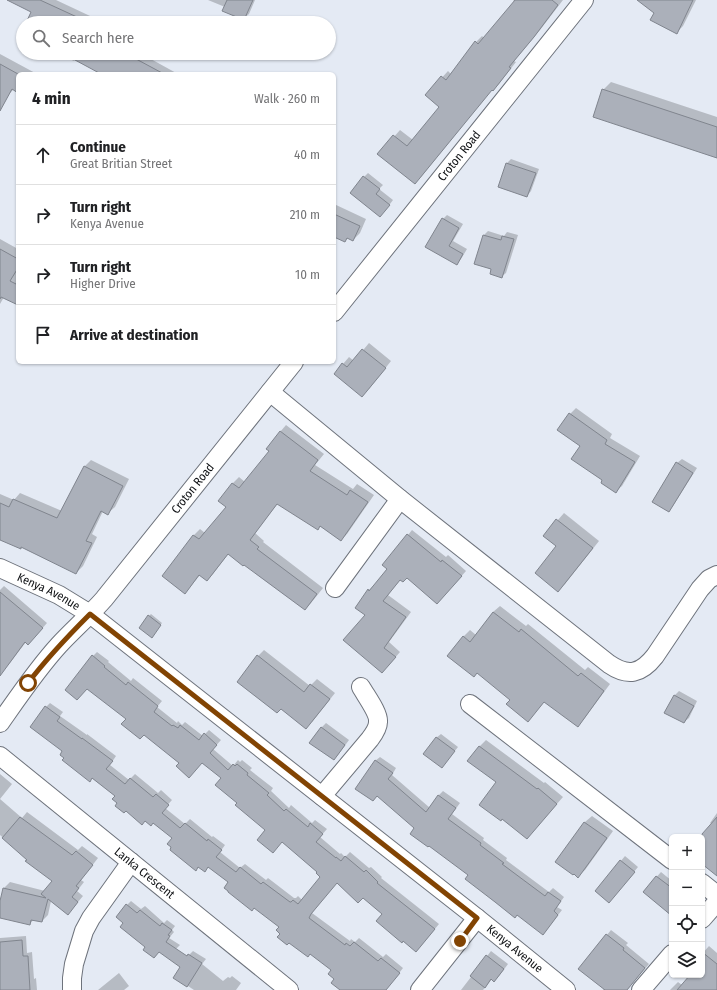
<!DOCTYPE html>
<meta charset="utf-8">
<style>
:root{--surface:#fff;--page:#f6f6f6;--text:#202124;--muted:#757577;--line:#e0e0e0}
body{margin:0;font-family:"Fira Sans Condensed",sans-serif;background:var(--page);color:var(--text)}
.controls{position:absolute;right:12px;bottom:12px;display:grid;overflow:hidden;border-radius:6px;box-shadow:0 1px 3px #0004}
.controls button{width:36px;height:36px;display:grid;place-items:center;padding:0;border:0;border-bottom:1px solid var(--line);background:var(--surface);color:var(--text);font:20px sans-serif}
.stop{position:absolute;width:12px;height:12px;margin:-9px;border:3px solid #824403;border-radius:50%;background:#fff}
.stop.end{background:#824403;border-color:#fff;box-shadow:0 1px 4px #0008}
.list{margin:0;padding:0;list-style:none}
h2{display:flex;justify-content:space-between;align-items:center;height:52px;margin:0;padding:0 16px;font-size:17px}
h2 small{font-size:13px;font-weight:400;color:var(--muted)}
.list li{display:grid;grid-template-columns:26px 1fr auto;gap:12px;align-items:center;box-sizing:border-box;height:60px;padding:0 16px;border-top:1px solid var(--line)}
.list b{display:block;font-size:15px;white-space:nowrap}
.list p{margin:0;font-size:13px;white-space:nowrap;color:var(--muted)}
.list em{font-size:13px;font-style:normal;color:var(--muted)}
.icon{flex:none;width:22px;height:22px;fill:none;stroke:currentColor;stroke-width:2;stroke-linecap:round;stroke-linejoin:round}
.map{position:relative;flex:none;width:717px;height:990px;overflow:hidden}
.search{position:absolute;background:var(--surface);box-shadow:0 1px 3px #0004;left:16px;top:16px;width:320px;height:44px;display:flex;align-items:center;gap:10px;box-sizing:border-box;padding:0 14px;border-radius:22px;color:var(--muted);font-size:15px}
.panel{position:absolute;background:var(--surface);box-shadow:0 1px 3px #0004;left:16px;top:72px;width:320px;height:292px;border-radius:6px}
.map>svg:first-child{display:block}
.shadow{fill:#0003}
.building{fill:#abb0ba;stroke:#80858e}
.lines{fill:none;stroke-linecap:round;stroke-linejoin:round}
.street-casing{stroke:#6e737c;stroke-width:20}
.street{stroke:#fff;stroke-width:18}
.route{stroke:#824403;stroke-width:5}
.labels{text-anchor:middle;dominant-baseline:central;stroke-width:3;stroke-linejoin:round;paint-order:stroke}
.street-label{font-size:12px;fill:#0e1013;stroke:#fff}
</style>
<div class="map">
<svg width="717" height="990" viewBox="0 0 717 990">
<rect width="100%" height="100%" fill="#e4eaf4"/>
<path class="shadow" d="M9 0H56L105 23H27L33 11Z
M208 0H255L249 14 243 19 225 7Z
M513 0H563L540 30 514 61 516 62 499 84 493 90 492 89 421 177 379 154 400 130 413 140 440 107 426 95 448 71 451 74 476 42 482 36 484 38 515 2Z
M639 0H696L683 26 677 32Z
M23 31V38L20 37Z
M56 53H140L178 74H103L75 59 74 61Z
M0 54 37 74H18V91L14 89 6 97 0 94Z
M611 82 717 117V157L603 90Z
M511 159 539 169 531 191 527 196 500 186 507 163Z
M368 173 383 185 379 189 393 200 384 212 364 177Z
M334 204 366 219 360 233 353 240 348 238 345 241 334 236Z
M447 215 463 224 453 241 467 249 461 259 457 264 427 246 443 219Z
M488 231 504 236 507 232 518 235 506 273 501 277 492 269 475 263 484 235Z
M0 239 18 249V271L16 274 18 276V304L4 297 0 304Z
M369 343 391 361 369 389 343 364 349 357 354 361Z
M576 408 612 434 610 438 640 456 622 486 616 491 604 480 581 446 570 414Z
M286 425 324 454 315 465 353 489 357 484 374 495 347 534 341 540 320 526 318 529 278 503 255 533 264 541 263 542 323 588 311 603 305 609 229 553 213 574 207 580 200 575 191 586 185 592 163 576 194 535 200 529 205 533 227 507 219 501 233 483 239 477 245 482 271 451 280 432Z
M682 459 697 468 673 506 669 511 653 501 677 463Z
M91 460 129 479 115 507 108 513 103 511 92 534 97 537 83 566 76 573 22 546 0 539V494L14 500 20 493 62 511 85 466Z
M564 513 599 541 565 584 558 590 557 546 544 536Z
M412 530 446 557 448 555 466 571 442 598 407 577 401 579 388 595 411 612 389 642 400 652 387 667 366 615 356 607 369 590 374 585V586L388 568 408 535Z
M4 586 47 623 33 639 26 642 10 663 5 668 0 666V590Z
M500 606 526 626 528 624 585 670 588 667 610 684 584 719 577 725 545 701 528 720 511 700 478 672 474 676 463 637 470 630 476 635 493 612Z
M151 614 162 623 153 634 149 616Z
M264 650 310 686 317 679 335 693 312 722 258 656Z
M97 652 109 661 108 662 131 681 133 678 162 701 157 707 177 723 178 721 182 725 185 722 203 736 209 730 221 740 213 749 233 766 238 760 240 762 242 760 252 768 250 770 273 788 271 791 289 808 291 805 312 823 315 820 327 829 320 837 340 854 341 853 345 857 350 852 369 868 371 867 382 877 381 878 439 924 420 947 363 897 337 882 312 913 350 941 351 939 355 942 359 938 383 957 386 954 403 968 393 981 336 979 333 970 311 953 308 956 281 934 280 927 229 882 209 866 205 871 199 866 196 870 173 838 153 822 118 803 116 796 65 758 64 751 46 707 50 703 63 712 60 716 87 735V734L116 756 110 765 129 780 135 774 158 793 161 790 172 800 165 808 185 824 190 819 212 837 213 836 225 845 220 852 240 868 245 864 266 880 268 878 294 898H296L298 896 302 900 321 877 318 871 267 829 238 803 222 778 202 762H181L127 718 93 656Z
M679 691 697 701 689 718 684 722 674 696Z
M326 723 349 740 338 755 334 759 321 728Z
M441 734 458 747 446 762 436 738Z
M486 740 544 783 545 782 563 797 527 838 503 818 497 782 469 761 480 746Z
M380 757 396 768 392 775 430 808 438 796 443 791 460 803 452 814 484 838 483 840 507 858 506 860 549 892 553 888 564 897 557 907 562 910 543 934 470 875 378 795 373 800 375 761Z
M0 774 12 784 0 799Z
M0 799 22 818 27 812 78 850 82 846 98 858 81 880 84 882 77 891 83 896 68 914 51 901 48 915 42 921 34 919 30 924 0 917V906L4 888 10 882 45 891 53 881 0 835Z
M717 813V875L702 862V837H701L712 824 710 823Z
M592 816 613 831 585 870 578 876 556 861 585 822Z
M625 856 638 867 613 897 596 891Z
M661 872 672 881V914L644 891Z
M131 901 141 909 145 906 164 923 167 920 175 926 172 930 174 932 169 938 180 945 176 949 160 951 146 947 124 923 127 905Z
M611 930 628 943 626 945 649 964 627 990H603L604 988 579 969Z
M26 936 27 953 32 952 34 979 36 978 37 990H0V938Z
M709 946 717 953V990H670L678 982 682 985 691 975H702V954Z
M193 951 206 959 202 964 223 981 228 977 230 978 232 976 241 983 236 990H194L176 978 189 955Z
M491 951 508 964 499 976 494 981 492 979 483 990H461Z
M119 973 129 986 124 990H98Z"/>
<path class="building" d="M7 0H40L90 23H26L31 12Z
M227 0H253L244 20 222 11Z
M515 0H552L558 5 534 37 509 67 511 68 493 91 492 90 415 184 377 154 393 135 407 146 439 107 425 95 441 76 446 80 475 41 478 44Z
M637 0H693L677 34 650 20 654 13Z
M62 53H125L164 74H101Z
M0 64 18 74V93L12 89 0 111Z
M602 89 717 127V158L593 117Z
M506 163 536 173 527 197 498 187Z
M363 176 380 189 376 194 390 205 380 217 350 193Z
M334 214 360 226 353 241 347 238 345 242 334 237Z
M442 218 459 228 449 246 463 254 457 265 425 247Z
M483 235 501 240 502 236 514 239 502 278 490 274 491 269 474 264Z
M0 249 18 259V268L10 281 18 285V305L1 297 0 299Z
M362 349 386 368 362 397 334 374 342 363 347 367Z
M569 413 607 440 605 444 635 462 616 493 601 483 602 480 571 459 580 446 557 430Z
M280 431 318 460 310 471 347 495 350 490 368 502 341 541 320 526 318 530 277 504 250 540 259 547 257 549 317 594 305 610 244 565 243 566 228 554 207 581 199 575 185 594 162 576 193 535 199 539 226 507 218 501 232 483 239 488 269 451 266 449Z
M676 462 693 473 669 512 652 502Z
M84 466 123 486 108 515 101 511 86 541 92 543 76 574 21 547V549L0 540V503L9 507 13 499 57 518Z
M556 519 593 548 558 592 535 573 556 546 543 536Z
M407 534 441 562 442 560 462 576 437 604 407 578 403 582 400 580 383 601 406 617 384 648 396 657 382 673 343 640 365 615 355 608 368 589 369 591 387 569 382 565Z
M0 592 43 628 28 645 25 642 0 676Z
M493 612 519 632 521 629 578 676 581 673 604 691 578 727 544 702 528 722 506 704 510 700 477 673 474 677 447 656 463 636 470 642Z
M148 615 161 625 152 638 139 628Z
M92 655 105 666 104 667 126 685 128 682 158 706 154 712 172 726 173 725 178 728 180 725 199 740 204 733 217 745 210 753 228 770 233 764 235 766 237 764 248 773 247 775 269 793 267 795 284 811 286 809 308 827 310 823 323 834 316 842 336 858V857L341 861 345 856 364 872 366 870 378 882 377 883 435 929 416 952 403 941 402 943 376 921 382 914 363 898 358 903 337 883 311 914 309 918 345 945 346 943 350 946 354 942 378 961 381 958 400 973 386 990H340L331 983 334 979 328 974 331 970 310 954 308 957 289 943 287 945 277 937 280 934 276 930 279 927 254 908 252 911 228 892V891L224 888 228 882 208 867 205 872 198 867 196 871 170 850 171 847 167 844 172 838 153 823 151 826 145 821 142 825 126 811 124 813 115 806 117 803 112 799 115 796 92 778 90 782 62 760 64 758 60 755 62 751 30 727 45 706 60 717 57 721 82 739V738L113 761 106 769 125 784 130 778 153 797 156 794 169 805 162 813 180 828 185 823 207 841 208 839 222 850 216 857 236 872 240 867 261 884 263 882 290 902H291L293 900 298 904 320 877 316 873 317 872 282 842 273 853 257 840 265 830 235 805 237 803 215 785 221 778 202 763 189 778 176 766 179 763 144 735 140 739 121 724 126 719 87 689 77 700 65 690Z
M257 655 304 692 310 684 330 699 306 729 281 709 277 713 237 682Z
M674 695 694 706 684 723 664 713Z
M321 727 345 745 334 760 309 743Z
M436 737 455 751 442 768 423 754Z
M479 746 537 789 538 788 557 804 527 839 502 819 501 821 479 805 496 782 467 761Z
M375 760 393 773 388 779 426 812 438 795 456 808 448 819 481 843 480 845 504 863 502 864 545 896 548 892 561 901 554 911 558 915 543 935 517 915 515 918 495 902 465 879 468 875 429 846 428 847 410 834 414 828 377 796 373 801 355 789Z
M20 817 72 855 76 851 93 865 76 886 79 888 72 897 78 902 68 915 48 899 42 922 31 920 30 925 0 918V901L3 888 46 898 41 894 52 881 25 861 27 860 2 838Z
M717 817V876L702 864V834Z
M584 822 607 838 578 878 574 874 573 875 555 862Z
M620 860 635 872 609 903 595 891Z
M656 876 672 888V916L643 892Z
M126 904 137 913 140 910 160 926 162 923 172 930 168 935 170 936 166 942 187 956 188 954 202 963 187 987 173 978 180 967 159 952 154 958 143 950 145 947 120 927 123 923 116 917Z
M606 934 624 948 623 950 645 968 627 990H605L578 969Z
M22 940 23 956H28L30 990H0V942Z
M702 952 717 964V990H677L690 975H702Z
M486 955 504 969 494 982 491 979 485 988 470 976Z"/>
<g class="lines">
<defs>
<g id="street">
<path id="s1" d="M334 312 584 0"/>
<path d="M270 392 400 499 609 664C628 677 641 674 655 656L700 589 709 579 717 575"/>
<path id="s2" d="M0 568 59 595 90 614 477 918 566 990"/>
<path d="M335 588 400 499"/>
<path d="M470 704 672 860"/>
<path id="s3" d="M0 723C19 696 37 669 59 645 74 629 90 615 104 599L294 362"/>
<path id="s4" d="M0 756 289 990"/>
<path d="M322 796 370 739C373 735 378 728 378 722 379 713 366 696 361 687"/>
<path d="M702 883 717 895"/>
<path d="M702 919 717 902"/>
<path d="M72 990V978L74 964 84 931 91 918 131 862"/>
<path d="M420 990 477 918"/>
<path d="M641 990 672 954"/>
</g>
</defs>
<use href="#street" class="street-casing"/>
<use href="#street" class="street"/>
</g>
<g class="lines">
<path class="route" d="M28 683C47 658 68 636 90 614L477 918 460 941"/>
</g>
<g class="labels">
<g class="street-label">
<text stroke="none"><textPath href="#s1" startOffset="200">Croton Road</textPath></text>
<text stroke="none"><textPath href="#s3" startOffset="304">Croton Road</textPath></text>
<text stroke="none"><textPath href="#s2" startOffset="54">Kenya Avenue</textPath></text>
<text stroke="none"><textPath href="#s4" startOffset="186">Lanka Crescent</textPath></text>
<text stroke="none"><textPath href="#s2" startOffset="642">Kenya Avenue</textPath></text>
</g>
</g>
</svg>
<div class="controls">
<button>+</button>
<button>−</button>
<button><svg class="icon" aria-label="locate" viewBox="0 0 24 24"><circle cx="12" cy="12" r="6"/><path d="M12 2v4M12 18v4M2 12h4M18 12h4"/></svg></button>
<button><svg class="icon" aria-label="layers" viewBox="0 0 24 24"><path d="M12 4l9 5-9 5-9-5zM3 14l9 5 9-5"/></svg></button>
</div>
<div class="stop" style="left:28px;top:683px"></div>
<div class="stop end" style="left:460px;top:941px"></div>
<div class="search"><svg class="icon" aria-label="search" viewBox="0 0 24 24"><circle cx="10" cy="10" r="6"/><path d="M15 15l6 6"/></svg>Search here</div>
<section class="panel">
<h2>4 min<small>Walk · 260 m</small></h2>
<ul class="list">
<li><svg class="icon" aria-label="ahead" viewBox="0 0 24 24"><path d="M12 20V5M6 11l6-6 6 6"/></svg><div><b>Continue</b><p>Great Britian Street</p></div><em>40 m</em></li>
<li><svg class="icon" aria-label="right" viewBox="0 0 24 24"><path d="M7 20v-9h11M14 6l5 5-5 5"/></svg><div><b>Turn right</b><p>Kenya Avenue</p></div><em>210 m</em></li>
<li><svg class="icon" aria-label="right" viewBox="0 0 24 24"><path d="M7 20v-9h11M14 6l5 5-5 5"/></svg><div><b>Turn right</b><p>Higher Drive</p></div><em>10 m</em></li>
<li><svg class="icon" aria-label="arrive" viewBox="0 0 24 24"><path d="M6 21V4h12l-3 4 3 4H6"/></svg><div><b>Arrive at destination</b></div></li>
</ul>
</section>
</div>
